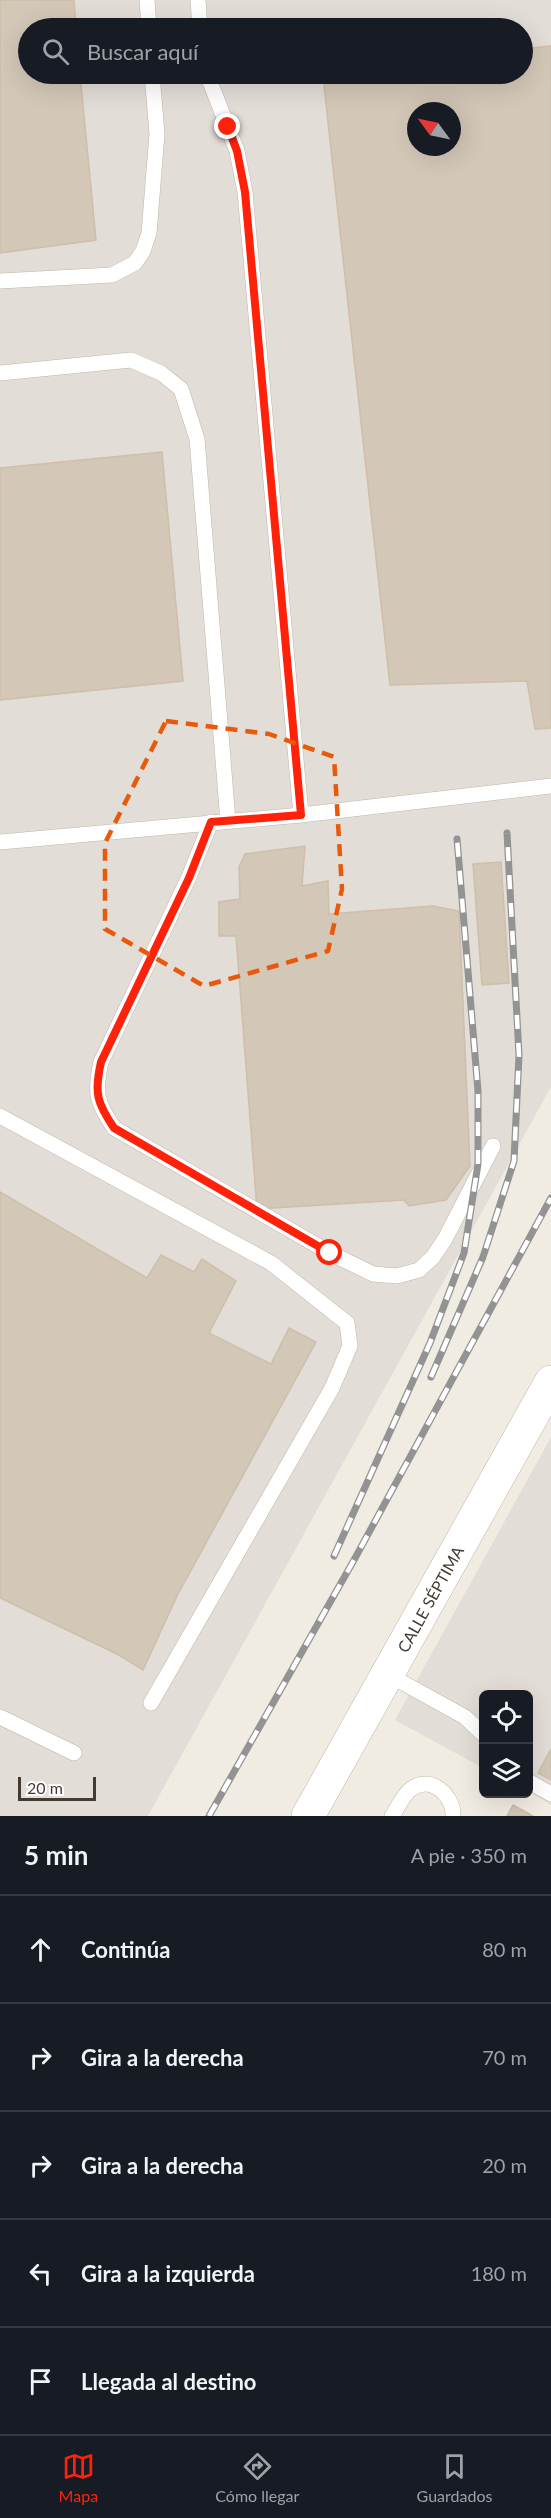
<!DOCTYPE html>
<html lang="es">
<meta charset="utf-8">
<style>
:root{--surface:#171b24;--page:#242831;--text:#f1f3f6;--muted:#9ea1a6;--line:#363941;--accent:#ff220b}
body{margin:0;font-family:Lato,sans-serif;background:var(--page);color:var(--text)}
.controls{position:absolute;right:18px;bottom:18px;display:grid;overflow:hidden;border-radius:9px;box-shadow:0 6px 24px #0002}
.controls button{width:54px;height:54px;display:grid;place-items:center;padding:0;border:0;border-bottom:2px solid var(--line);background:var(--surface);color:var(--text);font:30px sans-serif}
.compass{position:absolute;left:407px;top:102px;width:54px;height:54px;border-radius:50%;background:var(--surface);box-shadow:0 6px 24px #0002;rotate:303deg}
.scale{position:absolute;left:18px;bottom:15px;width:78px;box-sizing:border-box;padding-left:6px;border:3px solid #433b32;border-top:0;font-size:16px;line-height:21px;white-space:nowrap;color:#433b32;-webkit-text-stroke:4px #fff;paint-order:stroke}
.stop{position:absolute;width:18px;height:18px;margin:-14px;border:4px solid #ff220b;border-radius:50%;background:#fff}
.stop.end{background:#ff220b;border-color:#fff;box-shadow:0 2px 6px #0008}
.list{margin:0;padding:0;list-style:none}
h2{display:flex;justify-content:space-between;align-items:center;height:78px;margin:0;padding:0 24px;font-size:26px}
h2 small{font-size:20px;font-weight:400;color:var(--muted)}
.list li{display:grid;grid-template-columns:39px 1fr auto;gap:18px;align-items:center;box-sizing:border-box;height:108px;padding:0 24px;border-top:2px solid var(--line)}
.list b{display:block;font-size:22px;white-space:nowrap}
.list em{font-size:20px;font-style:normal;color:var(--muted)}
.icon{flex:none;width:33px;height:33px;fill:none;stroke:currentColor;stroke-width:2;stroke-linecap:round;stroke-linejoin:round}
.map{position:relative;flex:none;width:551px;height:1816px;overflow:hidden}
.search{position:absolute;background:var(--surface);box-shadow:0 6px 24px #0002;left:18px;right:18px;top:18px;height:66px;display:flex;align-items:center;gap:15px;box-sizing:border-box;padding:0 21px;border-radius:33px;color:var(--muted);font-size:22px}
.sheet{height:618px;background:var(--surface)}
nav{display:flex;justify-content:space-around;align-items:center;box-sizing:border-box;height:84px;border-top:2px solid var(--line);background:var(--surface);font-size:16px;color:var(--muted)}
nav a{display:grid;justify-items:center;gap:3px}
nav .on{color:var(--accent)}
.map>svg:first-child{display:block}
.industrial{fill:#e3ddd7;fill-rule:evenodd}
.building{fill:#d3c7b7;stroke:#cebeaa;stroke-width:1.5;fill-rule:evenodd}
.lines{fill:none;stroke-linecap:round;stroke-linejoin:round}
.service-casing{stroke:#c0b6a7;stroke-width:16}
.tertiary-casing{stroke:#c0b6a7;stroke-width:34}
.service{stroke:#fff;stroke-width:15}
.tertiary{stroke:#fff;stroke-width:33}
.rail-casing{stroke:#939393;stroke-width:7}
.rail{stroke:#fff;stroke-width:4.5;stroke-dasharray:14;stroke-linecap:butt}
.route{stroke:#ff220b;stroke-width:8}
.marked{fill:none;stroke:#e8590c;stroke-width:4.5;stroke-dasharray:12 8;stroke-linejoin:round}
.labels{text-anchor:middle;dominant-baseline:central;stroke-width:6;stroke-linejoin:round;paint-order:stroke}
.street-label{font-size:16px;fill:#433b32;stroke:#fff}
</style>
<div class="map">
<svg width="551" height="1816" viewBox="0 0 551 1816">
<rect width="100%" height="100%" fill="#f1ece2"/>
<path class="industrial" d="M0 0H551V1087L148 1816H0ZM28 28H522V74H28ZM416 111H452V147H416Z
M551 1437V1805L529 1792 528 1694H484L483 1768 395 1720Z"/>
<path class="building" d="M0 0H74L76 28H28V74H80L96 240 0 253Z
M551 46V728L535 729 527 681 390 685 324 86 331 74H522V49ZM416 111H452V147H416Z
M162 452 183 681 0 700V468Z
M305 846 302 886 328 881 329 914 433 906 459 911 470 1166 446 1200 409 1206 404 1200 257 1209 236 936H219V902L240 899 239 867 245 854Z
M501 862 509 983 482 985 473 864Z
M0 1192 147 1278 161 1255 194 1272 202 1259 236 1281 209 1333 271 1364 289 1328 316 1342 178 1594 143 1670 117 1654 0 1598Z
M551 1749V1780L538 1773Z
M513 1805 533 1816H507Z"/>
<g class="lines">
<defs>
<path id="service" d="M147 0 149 28
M198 0 200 28
M207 74 237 151 245 192 301 815
M0 281 112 275 135 263 143 251 149 233 157 134 152 74
M0 373 131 360 161 373 181 389 197 439 228 821
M211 822 189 877 101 1062C94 1093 97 1103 114 1128L330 1253 373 1274 397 1276 419 1270 433 1257 445 1239 493 1146
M0 842 301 815 551 786
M0 1116 271 1263 347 1323 350 1346 332 1388 151 1703
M387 1674 465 1717 484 1735
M0 1717 74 1753
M528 1781 551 1794
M392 1816C398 1807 403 1795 411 1789 431 1774 454 1796 453 1816"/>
<path id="tertiary" d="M308 1816 551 1382"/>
</defs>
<use href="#service" class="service-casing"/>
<use href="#tertiary" class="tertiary-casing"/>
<use href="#service" class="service"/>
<use href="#tertiary" class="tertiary"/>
<defs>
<path id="rail" d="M431 1377 483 1257 514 1161 519 1055 507 833
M334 1556 430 1343 464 1253 478 1164V1091L457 839
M209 1816 354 1560 551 1198"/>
</defs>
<use href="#rail" class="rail-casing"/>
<use href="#rail" class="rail"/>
</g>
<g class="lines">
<path class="route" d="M228 127 237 151 245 192 301 815 211 822 189 878 101 1062C94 1093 97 1103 114 1128L330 1253"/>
</g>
<path class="marked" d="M166 721 269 734 334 757 342 889 328 951 204 986 105 929V843Z"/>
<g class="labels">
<g class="street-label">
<text transform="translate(430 1599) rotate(-61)">CALLE SÉPTIMA</text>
</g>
</g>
</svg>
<div class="controls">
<button><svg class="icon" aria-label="locate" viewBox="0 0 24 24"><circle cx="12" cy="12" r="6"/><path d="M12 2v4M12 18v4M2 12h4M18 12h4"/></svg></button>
<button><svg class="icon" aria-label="layers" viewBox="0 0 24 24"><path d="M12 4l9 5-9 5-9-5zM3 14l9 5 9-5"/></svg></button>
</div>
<svg class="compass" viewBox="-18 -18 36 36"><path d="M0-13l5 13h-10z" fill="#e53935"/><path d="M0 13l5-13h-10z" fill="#9ea1a6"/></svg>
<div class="scale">20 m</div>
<div class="stop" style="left:330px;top:1253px"></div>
<div class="stop end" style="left:228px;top:127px"></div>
<div class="search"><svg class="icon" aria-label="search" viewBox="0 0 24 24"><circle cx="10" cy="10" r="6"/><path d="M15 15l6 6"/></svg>Buscar aquí</div>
</div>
<section class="sheet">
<h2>5 min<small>A pie · 350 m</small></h2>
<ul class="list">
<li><svg class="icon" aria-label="ahead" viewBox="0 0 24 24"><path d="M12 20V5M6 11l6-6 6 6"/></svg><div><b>Continúa</b></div><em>80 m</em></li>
<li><svg class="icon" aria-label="right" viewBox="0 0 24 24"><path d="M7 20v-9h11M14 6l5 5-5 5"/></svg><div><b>Gira a la derecha</b></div><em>70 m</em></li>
<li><svg class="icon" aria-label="right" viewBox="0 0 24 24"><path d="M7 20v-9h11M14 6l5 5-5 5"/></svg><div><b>Gira a la derecha</b></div><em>20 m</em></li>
<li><svg class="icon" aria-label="left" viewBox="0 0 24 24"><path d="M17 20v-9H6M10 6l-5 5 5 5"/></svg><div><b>Gira a la izquierda</b></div><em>180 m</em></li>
<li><svg class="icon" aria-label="arrive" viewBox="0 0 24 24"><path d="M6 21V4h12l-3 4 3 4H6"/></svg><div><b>Llegada al destino</b></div></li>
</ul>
</section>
<nav>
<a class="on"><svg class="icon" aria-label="map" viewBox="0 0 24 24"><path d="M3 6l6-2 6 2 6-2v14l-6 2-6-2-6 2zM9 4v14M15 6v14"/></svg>Mapa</a>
<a><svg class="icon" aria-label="directions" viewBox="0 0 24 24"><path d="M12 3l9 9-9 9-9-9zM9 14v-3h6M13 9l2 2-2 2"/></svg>Cómo llegar</a>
<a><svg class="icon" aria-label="saved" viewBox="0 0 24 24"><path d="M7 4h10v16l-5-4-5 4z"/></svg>Guardados</a>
</nav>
